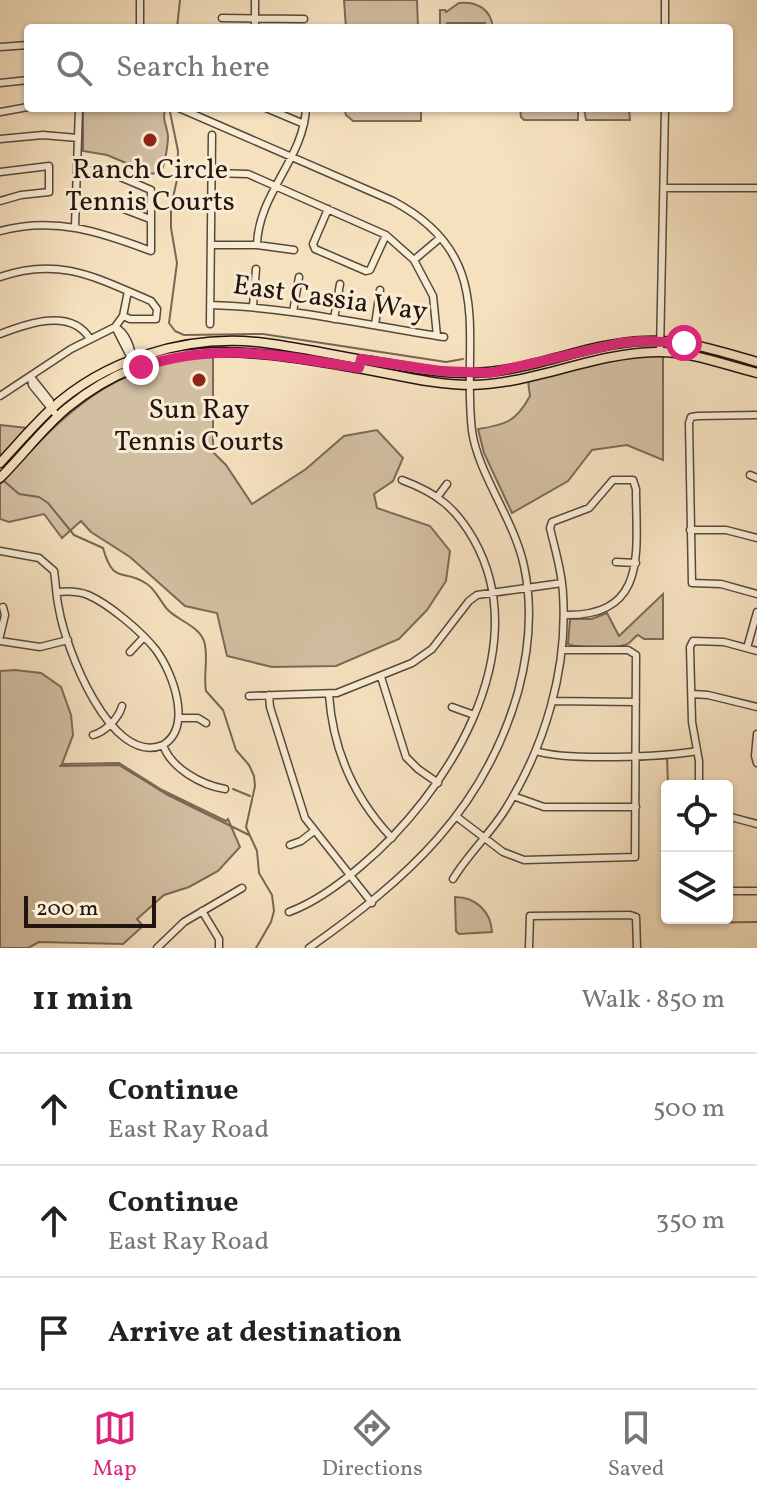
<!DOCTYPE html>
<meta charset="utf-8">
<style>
:root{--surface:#fff;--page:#f6f6f6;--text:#222;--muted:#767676;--line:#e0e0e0;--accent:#db2777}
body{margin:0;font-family:Vollkorn,serif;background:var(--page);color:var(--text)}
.controls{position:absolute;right:24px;bottom:24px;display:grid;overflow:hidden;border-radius:8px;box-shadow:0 2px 6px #0004}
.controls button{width:72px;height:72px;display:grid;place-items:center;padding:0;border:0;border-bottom:2px solid var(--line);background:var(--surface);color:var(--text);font:40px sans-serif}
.scale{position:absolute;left:24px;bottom:20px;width:132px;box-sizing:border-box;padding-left:8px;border:4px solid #22150e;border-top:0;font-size:22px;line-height:28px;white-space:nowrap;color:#22150e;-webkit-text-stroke:6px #f9ecd5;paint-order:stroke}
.stop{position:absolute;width:24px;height:24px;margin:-18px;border:6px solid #db2777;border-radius:50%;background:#fff}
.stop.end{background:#db2777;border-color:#fff;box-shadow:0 2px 8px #0008}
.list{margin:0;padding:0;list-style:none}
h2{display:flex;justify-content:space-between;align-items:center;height:104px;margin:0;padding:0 32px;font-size:34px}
h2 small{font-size:26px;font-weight:400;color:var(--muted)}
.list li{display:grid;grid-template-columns:52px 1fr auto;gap:24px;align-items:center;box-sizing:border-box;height:112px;padding:0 32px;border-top:2px solid var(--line)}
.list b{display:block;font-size:30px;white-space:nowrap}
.list p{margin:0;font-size:26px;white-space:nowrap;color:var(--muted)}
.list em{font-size:26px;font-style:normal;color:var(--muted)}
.icon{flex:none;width:44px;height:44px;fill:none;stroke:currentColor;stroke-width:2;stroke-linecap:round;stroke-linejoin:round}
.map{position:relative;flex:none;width:757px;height:948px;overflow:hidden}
.search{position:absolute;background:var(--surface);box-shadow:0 2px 6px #0004;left:24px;right:24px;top:24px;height:88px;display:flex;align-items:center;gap:20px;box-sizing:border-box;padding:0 28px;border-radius:8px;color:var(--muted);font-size:30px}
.sheet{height:440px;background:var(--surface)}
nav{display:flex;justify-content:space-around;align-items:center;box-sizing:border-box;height:112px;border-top:2px solid var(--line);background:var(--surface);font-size:22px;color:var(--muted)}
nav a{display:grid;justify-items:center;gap:4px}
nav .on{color:var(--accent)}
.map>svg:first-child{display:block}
.green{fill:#d2bea1;stroke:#7a6a58;stroke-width:2}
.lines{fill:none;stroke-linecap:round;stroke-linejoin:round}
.stream{stroke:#766654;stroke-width:2}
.minor-casing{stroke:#57483a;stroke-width:9}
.major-casing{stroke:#22150e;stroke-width:11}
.minor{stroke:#f9ecd5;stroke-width:6}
.major{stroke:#f6e1bf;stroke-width:8}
.route{stroke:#db2777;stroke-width:10}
.poi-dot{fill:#8f2418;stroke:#f9ecd5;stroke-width:3}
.labels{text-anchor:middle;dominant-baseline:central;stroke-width:6;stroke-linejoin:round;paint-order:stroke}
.poi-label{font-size:28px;fill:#22150e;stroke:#f9ecd5}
.street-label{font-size:28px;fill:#22150e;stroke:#f9ecd5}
</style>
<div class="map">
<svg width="757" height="948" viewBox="0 0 757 948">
<rect width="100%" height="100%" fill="#f6e1bf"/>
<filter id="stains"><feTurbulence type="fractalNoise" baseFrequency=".0025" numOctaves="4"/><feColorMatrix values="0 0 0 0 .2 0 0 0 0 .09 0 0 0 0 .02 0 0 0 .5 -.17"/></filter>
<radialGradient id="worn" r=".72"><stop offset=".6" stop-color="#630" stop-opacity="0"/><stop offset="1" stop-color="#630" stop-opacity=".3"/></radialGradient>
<path class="green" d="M344 0H417L418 28H346Z
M459 3C477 1 491 9 493 28H448L486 27 485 23H447L446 28H440V10H445L446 12Z
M83 108H166C161 119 167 125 168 136 168 144 165 165 161 171L152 174 107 155 83 151Z
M344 108H421V121H353L346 115Z
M520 108H578V120H524L521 117Z
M584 108H629L630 120H586Z
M213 355V452L226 465 252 504 306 469 344 436 377 430 403 458 393 481 374 494 377 508 430 526 450 551 446 581 427 610 399 639 336 666 272 667 227 656 217 613 185 606 130 557 91 532 81 521 62 538 44 514 9 522 0 519V484C66 411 110 365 213 355Z
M645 356H663V460L627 445 592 450 568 481 512 513 484 453 478 429C505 425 516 422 530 396L528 381 613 360Z
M0 425 28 428 0 458Z
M663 594V639H644L638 635C634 637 632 641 629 643 621 649 576 648 568 644L570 619H592L607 613 619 636Z
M15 670 41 673 61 687 71 715 73 735 62 764 119 763 162 790 226 821 228 819 240 847 218 871 189 887 164 895 137 919 143 926 123 944 39 942 28 948H0V671Z
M455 897C476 897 491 912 492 932L459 934 456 931Z"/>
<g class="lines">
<path class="stream" d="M177 28 180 0
M170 112 178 151 177 180 171 206V228L177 263 169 323 175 331 184 335 263 334 446 362 463 359
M3 480 19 494 39 497 48 503 74 535 103 548C114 587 123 567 147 584 156 590 160 601 167 609 178 621 198 625 204 641 209 657 203 675 206 691L223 710 236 750 249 765 254 776 255 786 246 827 257 851 259 873 272 895 274 911 271 922 256 948
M667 756 668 786
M60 766 119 765 166 794 249 835
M233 789 250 796
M670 918 674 922 683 923 757 922"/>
<defs>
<path id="minor" d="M255 0V28
M222 18 304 19
M140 28V0
M665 28V0
M0 47 28 45
M0 83 28 80
M179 108 393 201C499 257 461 338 472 431 478 474 514 519 524 566 533 608 529 651 518 692 484 811 407 879 309 948
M266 108 304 124
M0 112 28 107
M0 139 43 135 78 138
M0 172 49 166V192L21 195 0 201
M211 173 248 174 386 235 414 260 433 296 437 336
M664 188H757
M78 198 108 203 150 219
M328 209 313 244 315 249 366 271 370 270 386 235
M75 226 79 108
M0 231C54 216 101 232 151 251V190L118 176 78 168
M211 245H257L294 250
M257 245C258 194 304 158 306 108
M414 260 440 238
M0 277C59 256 97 278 151 301L157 309 156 319H130L123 316
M210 305C289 307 366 325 444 337
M253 306 256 269
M293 312 299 277
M334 319 340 284
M210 324 212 135
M375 325 380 290
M115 327 133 362
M115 327C126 333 132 348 132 360
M0 334C26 324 71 307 90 339
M660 352 665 108
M31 377 32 385 58 417
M31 377 50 401 51 409
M0 396 71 349 115 327 123 316 128 291
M757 415 698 416 691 417 689 423 692 583 721 584 757 594
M750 475 757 478
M438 496 447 484
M690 530H726L757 538
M0 551 39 558 54 571C56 584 56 596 59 609 65 646 110 767 163 745 171 768 201 785 225 789
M616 562 636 563
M57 592C67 591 78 591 88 595 109 604 142 632 156 650 173 673 193 727 163 745
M0 636 5 615 3 607
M0 641 40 647 68 640
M747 648 757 612
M130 652 144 637
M381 677 406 757 418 769 438 783
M692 694 708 695 757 707
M269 695 270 707 305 818 372 903
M329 695C333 750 354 798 392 838
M249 696 337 693 412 663 432 649 469 601 477 595 562 583
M552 701 636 702
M452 707 474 715
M180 718H198L206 723
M757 734 755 756 757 763
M93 735C105 732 119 718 122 706
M536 751C566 761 664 757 697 751
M699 786V761L692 722 690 647 693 641 724 642 757 651
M513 796 544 807H636
M727 816 757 824
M457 817 503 852 524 860 635 857 636 655 628 650H562
M290 845 301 841 314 831
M453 879C468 854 490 834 505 810 545 746 568 669 563 594 562 571 555 550 550 528L552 522 589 508 613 480H633L636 489C636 551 649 617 564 615
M727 891H757
M202 911 219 939V948
M289 912C316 902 340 884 361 866 446 795 537 652 474 540 456 508 437 493 402 480
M157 948 184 922 242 888
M529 948 530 916 630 915 636 917 637 948"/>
<path id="major" d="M0 463C16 446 32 427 50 410 104 360 184 335 257 342 293 346 328 354 364 360 400 365 436 374 472 373 531 372 586 343 644 341 683 339 720 351 757 362
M0 478C23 455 42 429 67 408 160 332 249 350 357 368 394 374 433 385 471 385 534 384 593 353 656 352 690 351 725 365 757 373"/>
</defs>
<use href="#minor" class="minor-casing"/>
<use href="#major" class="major-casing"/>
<use href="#minor" class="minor"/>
<use href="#major" class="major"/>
</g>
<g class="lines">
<path class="route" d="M141 367C218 341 282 356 359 368L361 359 440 371 490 373 620 343 642 341 684 343"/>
</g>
<g class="poi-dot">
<circle cx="150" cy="140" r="8"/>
<circle cx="199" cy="380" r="8"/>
</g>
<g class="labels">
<g class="poi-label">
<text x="150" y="170">Ranch Circle<tspan x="150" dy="32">Tennis Courts</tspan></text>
<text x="199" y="410">Sun Ray<tspan x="199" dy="32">Tennis Courts</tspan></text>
</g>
<g class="street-label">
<text transform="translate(330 299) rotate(8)">East Cassia Way</text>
</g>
</g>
<rect width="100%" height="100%" filter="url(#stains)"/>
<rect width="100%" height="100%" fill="url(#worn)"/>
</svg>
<div class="controls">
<button><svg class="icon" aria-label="locate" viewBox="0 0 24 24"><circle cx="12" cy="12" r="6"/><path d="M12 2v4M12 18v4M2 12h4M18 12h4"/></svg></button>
<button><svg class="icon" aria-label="layers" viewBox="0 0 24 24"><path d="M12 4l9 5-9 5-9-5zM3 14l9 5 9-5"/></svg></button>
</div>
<div class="scale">200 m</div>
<div class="stop" style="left:684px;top:343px"></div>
<div class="stop end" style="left:141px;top:367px"></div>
<div class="search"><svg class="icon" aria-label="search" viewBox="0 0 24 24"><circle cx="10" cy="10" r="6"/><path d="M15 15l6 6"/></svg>Search here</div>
</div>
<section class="sheet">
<h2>11 min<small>Walk · 850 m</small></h2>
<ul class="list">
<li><svg class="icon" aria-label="ahead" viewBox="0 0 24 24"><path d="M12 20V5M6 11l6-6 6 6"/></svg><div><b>Continue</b><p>East Ray Road</p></div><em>500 m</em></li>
<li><svg class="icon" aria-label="ahead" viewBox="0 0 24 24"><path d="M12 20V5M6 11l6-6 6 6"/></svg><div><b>Continue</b><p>East Ray Road</p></div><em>350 m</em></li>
<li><svg class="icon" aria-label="arrive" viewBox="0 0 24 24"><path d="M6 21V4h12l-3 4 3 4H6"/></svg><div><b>Arrive at destination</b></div></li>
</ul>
</section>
<nav>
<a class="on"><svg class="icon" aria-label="map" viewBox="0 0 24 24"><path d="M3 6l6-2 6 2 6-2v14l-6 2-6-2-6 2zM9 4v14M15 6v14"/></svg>Map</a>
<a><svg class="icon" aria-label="directions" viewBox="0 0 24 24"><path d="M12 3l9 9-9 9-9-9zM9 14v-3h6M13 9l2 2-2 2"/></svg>Directions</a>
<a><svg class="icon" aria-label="saved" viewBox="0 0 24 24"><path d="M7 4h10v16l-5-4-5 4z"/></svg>Saved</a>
</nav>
